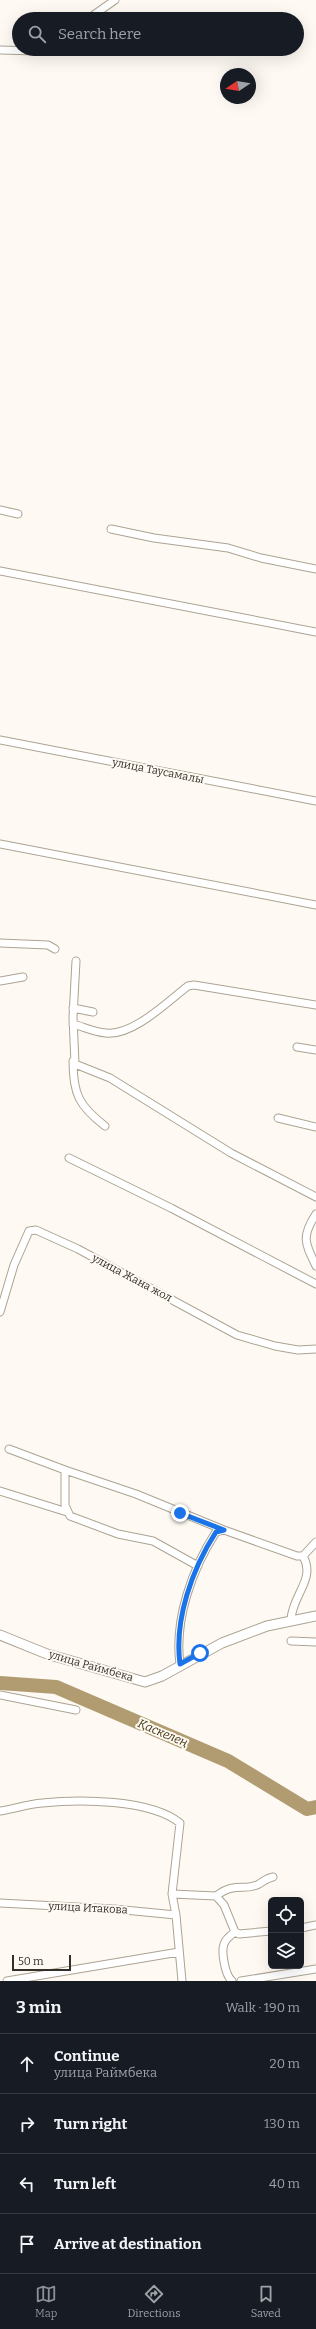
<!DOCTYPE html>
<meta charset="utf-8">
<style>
:root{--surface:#171b24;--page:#242831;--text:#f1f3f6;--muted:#9ea1a6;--line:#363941;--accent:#8c9099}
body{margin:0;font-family:Bitter,serif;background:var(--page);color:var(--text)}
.controls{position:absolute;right:12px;bottom:12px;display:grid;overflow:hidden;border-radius:6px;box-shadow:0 4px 16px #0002}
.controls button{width:36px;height:36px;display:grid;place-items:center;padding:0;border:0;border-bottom:1px solid var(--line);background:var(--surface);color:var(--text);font:20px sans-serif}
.compass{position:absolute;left:220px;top:68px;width:36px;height:36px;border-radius:50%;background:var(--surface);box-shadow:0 4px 16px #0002;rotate:258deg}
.scale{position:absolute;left:12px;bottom:10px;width:59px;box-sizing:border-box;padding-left:4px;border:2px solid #343029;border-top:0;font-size:11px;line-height:14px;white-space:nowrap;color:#343029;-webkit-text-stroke:3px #fefaf3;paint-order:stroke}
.stop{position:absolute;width:12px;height:12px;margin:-9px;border:3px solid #1a73e8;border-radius:50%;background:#fff}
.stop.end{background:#1a73e8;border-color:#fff;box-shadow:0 1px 4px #0008}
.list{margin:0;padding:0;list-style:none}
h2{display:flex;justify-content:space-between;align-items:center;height:52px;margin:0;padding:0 16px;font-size:17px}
h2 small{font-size:13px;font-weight:400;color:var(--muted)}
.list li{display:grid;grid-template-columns:26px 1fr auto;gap:12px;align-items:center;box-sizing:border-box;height:60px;padding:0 16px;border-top:1px solid var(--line)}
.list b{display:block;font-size:15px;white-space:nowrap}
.list p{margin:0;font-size:13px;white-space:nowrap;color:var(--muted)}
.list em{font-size:13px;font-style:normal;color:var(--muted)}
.icon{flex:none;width:22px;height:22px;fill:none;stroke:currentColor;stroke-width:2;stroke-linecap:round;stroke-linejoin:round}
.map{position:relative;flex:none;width:316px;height:1981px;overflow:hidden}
.search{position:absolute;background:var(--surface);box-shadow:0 4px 16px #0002;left:12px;right:12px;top:12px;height:44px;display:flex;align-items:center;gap:10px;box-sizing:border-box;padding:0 14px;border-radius:22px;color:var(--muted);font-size:15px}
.sheet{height:292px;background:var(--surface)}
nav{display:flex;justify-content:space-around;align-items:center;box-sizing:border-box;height:56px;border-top:1px solid var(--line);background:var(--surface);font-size:11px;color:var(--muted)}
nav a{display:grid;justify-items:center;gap:2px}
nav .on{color:var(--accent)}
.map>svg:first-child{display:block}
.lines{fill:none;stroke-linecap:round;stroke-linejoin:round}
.river{stroke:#b19c72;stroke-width:14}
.minor-casing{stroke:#aca392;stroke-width:9}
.tertiary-casing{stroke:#aca392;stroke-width:11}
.minor{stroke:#fff;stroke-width:7}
.tertiary{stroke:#fff;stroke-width:9}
.route{stroke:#1a73e8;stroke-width:5}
.labels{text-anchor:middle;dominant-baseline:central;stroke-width:4;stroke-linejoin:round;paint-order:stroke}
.street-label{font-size:11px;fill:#343029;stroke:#fefaf3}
.water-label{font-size:12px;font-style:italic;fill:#41320e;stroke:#fefaf3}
</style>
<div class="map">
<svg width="316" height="1981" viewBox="0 0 316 1981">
<rect width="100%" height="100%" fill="#fefaf3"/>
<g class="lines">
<path class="river" d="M0 1683 56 1687 228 1761 307 1809 316 1807"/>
<defs>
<path id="minor" d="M88 19 115 0
M0 50 37 51 41 49
M0 510 18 514
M111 529 154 538 228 548 261 558 316 569
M0 571 316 632
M0 740 316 801
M0 844 316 905
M0 943 48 945 55 949
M76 961 73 1017 75 1064 110 1078 231 1153 316 1197
M0 981 23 977
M73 1008 93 1012
M73 1024C84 1027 94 1032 106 1033 133 1036 167 1002 188 986L194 985 316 1005
M297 1047 316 1050
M73 1061C73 1094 79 1106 105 1126
M278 1118 316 1127
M69 1158 171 1208 316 1284
M316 1214C301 1237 305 1243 316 1266
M0 1312 14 1265 29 1231 36 1230 78 1249 237 1335 275 1346 298 1350 316 1349
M9 1449 65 1470V1505L70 1516 118 1534 153 1541 198 1566
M65 1470 136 1494 224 1530
M0 1491 67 1512
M291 1619C293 1594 316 1579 303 1556
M291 1641 316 1642
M180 1664C174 1620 192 1569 216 1532L224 1530 297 1556H303L316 1542
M0 1695 76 1710
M0 1811C14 1809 28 1804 42 1803 79 1799 150 1799 180 1823L172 1894 176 1915 182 1981
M172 1894 216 1896 224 1905 235 1932
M216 1896C236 1881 244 1892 259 1884 264 1881 267 1878 273 1877
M0 1903 114 1909 176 1915
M301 1928 316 1925
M235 1932 239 1934 271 1931
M7 1981 179 1952
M232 1981C225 1975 221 1952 224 1944 226 1938 231 1935 235 1932
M241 1981 316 1969"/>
<path id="tertiary" d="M0 1635 47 1654 145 1682 162 1676 222 1643 267 1626 316 1616"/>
</defs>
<use href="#minor" class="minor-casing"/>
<use href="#tertiary" class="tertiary-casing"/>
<use href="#minor" class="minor"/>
<use href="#tertiary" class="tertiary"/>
</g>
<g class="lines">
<path class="route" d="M180 1513 224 1530 216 1532C192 1569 174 1620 180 1664L200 1653"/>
</g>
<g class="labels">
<g class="street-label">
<text transform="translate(158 771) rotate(11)">улица Таусамалы</text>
<text transform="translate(132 1278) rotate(28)">улица Жана жол</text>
<text transform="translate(91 1666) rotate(16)">улица Раймбека</text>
<text transform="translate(88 1908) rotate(3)">улица Итакова</text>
</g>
<g class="water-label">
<text transform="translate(163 1733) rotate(23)">Қаскелең</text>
</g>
</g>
</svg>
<div class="controls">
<button><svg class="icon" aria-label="locate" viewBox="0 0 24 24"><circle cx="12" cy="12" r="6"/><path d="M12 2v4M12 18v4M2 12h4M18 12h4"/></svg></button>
<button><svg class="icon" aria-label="layers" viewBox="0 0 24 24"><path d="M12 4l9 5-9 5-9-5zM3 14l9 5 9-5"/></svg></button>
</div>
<svg class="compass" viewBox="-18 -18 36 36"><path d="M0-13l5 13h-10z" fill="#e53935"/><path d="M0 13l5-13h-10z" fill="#9ea1a6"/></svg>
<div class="scale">50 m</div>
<div class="stop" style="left:200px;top:1653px"></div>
<div class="stop end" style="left:180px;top:1513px"></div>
<div class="search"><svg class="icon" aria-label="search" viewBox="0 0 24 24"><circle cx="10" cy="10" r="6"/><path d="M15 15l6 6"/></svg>Search here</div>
</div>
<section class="sheet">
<h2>3 min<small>Walk · 190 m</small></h2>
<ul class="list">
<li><svg class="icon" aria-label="ahead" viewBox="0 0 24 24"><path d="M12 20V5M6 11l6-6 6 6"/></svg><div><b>Continue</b><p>улица Раймбека</p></div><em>20 m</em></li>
<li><svg class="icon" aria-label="right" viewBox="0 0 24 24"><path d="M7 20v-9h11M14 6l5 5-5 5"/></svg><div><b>Turn right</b></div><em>130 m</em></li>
<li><svg class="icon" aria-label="left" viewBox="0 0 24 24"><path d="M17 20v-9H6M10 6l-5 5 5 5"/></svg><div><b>Turn left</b></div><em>40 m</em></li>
<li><svg class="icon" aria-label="arrive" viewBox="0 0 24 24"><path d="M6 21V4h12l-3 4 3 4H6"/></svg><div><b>Arrive at destination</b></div></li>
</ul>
</section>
<nav>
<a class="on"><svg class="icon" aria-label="map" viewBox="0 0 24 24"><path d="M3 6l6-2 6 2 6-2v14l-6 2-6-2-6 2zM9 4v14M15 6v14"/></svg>Map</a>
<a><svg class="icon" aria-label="directions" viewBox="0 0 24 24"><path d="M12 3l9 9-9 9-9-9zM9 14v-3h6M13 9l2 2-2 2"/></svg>Directions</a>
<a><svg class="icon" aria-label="saved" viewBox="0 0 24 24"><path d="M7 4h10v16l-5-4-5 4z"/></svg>Saved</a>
</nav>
